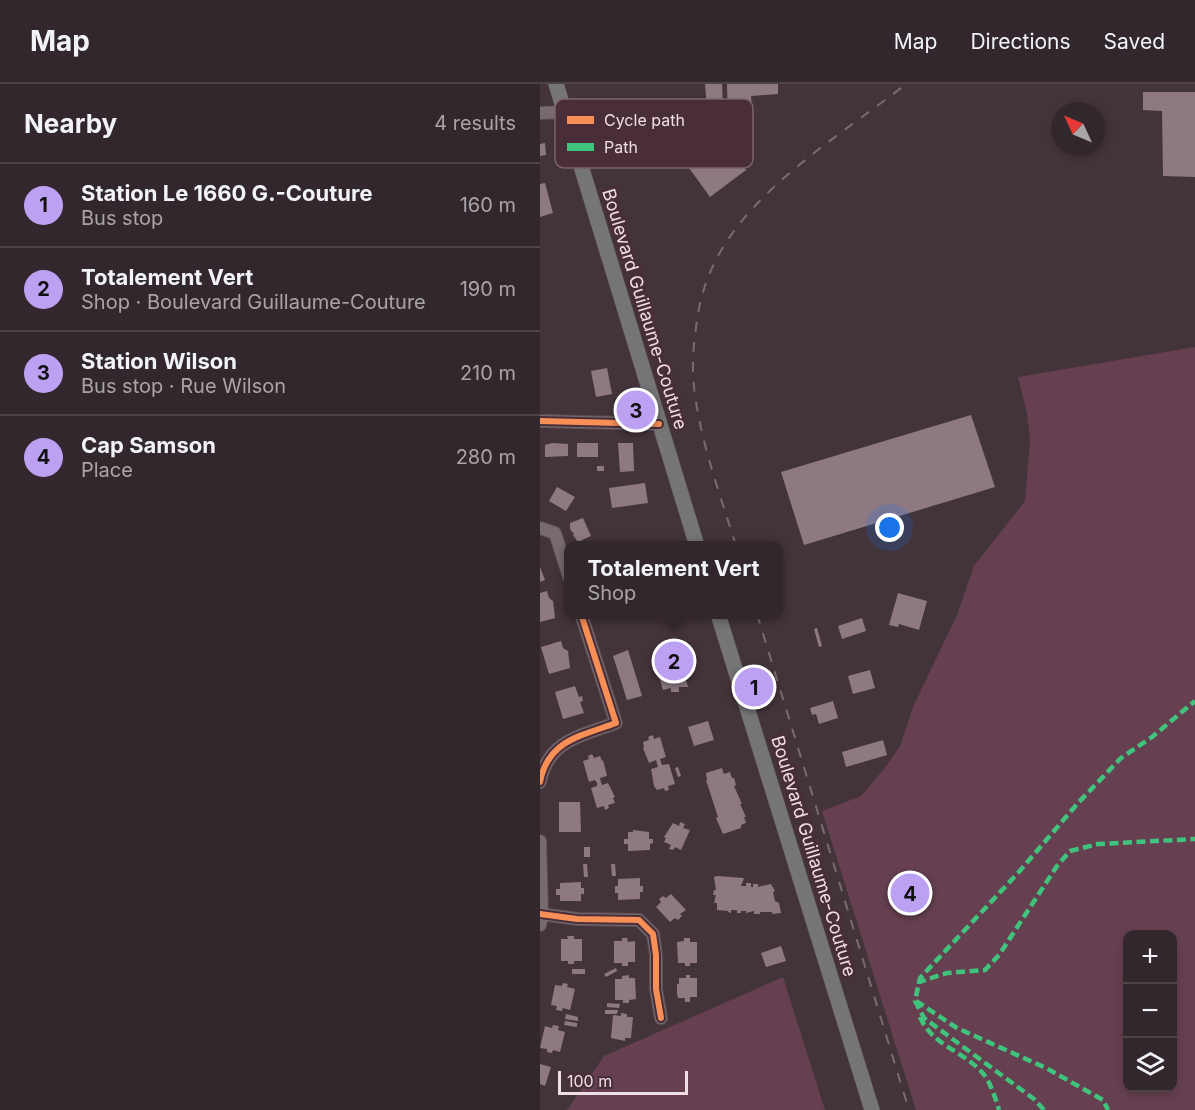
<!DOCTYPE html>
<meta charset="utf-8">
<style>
:root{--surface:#32272c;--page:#3d3338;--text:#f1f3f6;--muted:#a8a5a9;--line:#4d4448;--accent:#bca0f2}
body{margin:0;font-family:Inter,sans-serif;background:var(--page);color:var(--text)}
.controls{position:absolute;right:18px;bottom:18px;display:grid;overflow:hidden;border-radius:12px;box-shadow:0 3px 9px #0003}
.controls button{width:54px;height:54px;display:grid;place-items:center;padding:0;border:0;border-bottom:2px solid var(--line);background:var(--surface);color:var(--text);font:30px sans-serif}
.compass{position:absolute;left:511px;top:18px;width:54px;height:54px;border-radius:50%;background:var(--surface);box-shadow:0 3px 9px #0003;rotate:314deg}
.scale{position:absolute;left:18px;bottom:15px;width:130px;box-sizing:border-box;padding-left:6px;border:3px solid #f0dee5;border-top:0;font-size:16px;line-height:21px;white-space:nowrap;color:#f0dee5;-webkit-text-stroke:4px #492e39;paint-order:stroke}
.you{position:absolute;left:350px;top:444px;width:21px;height:21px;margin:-15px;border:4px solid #fff;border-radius:50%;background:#1a73e8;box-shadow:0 0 0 9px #1a73e833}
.badge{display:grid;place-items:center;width:39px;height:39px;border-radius:50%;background:var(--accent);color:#111;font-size:20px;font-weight:700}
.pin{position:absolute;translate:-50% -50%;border:3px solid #fff;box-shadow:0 2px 6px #0006}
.popup{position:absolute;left:24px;top:457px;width:219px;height:78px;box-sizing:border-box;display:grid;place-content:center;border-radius:12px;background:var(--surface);filter:drop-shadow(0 2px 4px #0005);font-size:20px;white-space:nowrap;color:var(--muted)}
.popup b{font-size:22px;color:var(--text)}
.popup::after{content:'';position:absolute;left:50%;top:100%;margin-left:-12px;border:12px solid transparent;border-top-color:var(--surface)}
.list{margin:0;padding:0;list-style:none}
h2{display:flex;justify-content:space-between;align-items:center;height:78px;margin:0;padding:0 24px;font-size:26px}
h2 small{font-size:20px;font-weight:400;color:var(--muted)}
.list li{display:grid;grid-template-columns:39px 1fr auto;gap:18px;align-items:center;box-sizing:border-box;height:84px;padding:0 24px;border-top:2px solid var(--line)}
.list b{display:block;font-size:22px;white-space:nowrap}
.list p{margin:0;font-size:20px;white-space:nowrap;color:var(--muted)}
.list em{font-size:20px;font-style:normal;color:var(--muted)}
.icon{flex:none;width:33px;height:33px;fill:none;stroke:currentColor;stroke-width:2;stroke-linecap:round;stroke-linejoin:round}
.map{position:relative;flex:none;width:655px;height:1026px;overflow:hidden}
header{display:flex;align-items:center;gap:36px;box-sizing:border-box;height:84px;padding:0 30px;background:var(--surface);border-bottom:2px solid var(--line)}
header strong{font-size:28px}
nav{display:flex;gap:33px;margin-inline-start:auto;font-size:21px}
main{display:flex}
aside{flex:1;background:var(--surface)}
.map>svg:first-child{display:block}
.green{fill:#664050;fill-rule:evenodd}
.building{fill:#8e7982}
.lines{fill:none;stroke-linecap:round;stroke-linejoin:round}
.minor-casing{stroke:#5d5055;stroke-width:14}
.major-casing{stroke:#5d5055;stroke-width:16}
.minor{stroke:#776b70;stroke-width:12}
.major{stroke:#757577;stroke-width:15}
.rail{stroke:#796c71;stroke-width:2;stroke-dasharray:10 10;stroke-linecap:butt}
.quiet{stroke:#40c37c;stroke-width:4.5;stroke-dasharray:9 4.5;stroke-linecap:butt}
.cycleway-casing{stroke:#492e39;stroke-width:10}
.cycleway{stroke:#f78f57;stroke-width:6}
.labels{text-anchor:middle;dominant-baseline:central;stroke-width:6;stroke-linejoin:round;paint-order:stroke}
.street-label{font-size:18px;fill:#f0dee5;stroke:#492e39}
.key{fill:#492e39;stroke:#7b636d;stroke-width:1.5}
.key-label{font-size:16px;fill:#f0dee5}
</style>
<header>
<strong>Map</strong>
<nav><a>Map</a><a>Directions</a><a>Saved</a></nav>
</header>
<main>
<aside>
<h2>Nearby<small>4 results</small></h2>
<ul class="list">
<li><span class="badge">1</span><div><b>Station Le 1660 G.-Couture</b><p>Bus stop</p></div><em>160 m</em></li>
<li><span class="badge">2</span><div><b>Totalement Vert</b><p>Shop · Boulevard Guillaume-Couture</p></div><em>190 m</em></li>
<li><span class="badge">3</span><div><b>Station Wilson</b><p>Bus stop · Rue Wilson</p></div><em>210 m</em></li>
<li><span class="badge">4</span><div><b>Cap Samson</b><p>Place</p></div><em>280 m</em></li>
</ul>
</aside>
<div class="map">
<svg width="655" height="1026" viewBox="0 0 655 1026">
<rect width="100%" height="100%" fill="#43343a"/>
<path class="green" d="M655 263V1026H376L282 727 321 712 345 684 360 662 373 623 417 531 434 482 485 417 490 356 487 329 478 293ZM588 850H632V1004H588Z
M243 893 285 1026H27L64 972Z"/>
<path class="building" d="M165 0H182L183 24H167Z
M187 0H238V10L211 12 213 38 188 39Z
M603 8H655V93L623 92 622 27 603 26Z
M159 22 206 86 170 113 123 48Z
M5 59 6 71 0 72V60Z
M5 99 13 129 0 133V100Z
M67 284 72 310 56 313 51 287Z
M431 331 455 403 264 461 241 388Z
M12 359 28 360V372L5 373V361Z
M37 359H58V373H37Z
M78 359H93L94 387 80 388Z
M57 382H64V387H57Z
M105 399 108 419 72 424 69 404Z
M17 403 35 413 26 427 9 417Z
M43 434 51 452 38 458 33 451 34 450 30 445V439Z
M0 483 5 496 0 498Z
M7 507 9 514 13 517 15 534 0 538V509Z
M358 509 387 517 379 546 359 540 358 543 349 541Z
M322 534 326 547 302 555 298 542Z
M277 544 282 562 279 563 274 545Z
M21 557 23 564 28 567 30 584 9 590 1 563Z
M88 566 102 612 87 616 73 572Z
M138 569 148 603H139V608H131V604L123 606 117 586 123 584 120 575Z
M330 586 335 604 313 610 308 592Z
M35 602 39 613 42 612 43 617 40 618 44 629 23 635 15 608Z
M293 617 298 634 279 640 276 630 272 631 270 624Z
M168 637 174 656 154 662 148 643Z
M113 651 114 655 120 653 126 673 120 675 122 681 129 680 135 700 128 702 129 706 125 707 124 704 117 706 114 702 111 685 118 683 116 676 109 679 103 664 104 663 103 658 109 656 108 653Z
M343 656 347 671 306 683 302 668Z
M52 670 54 674 60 672 62 677 63 676 67 692 60 694 61 698 62 701 68 699 75 713 73 714 75 719 68 721 69 724 65 726 64 722 57 724 51 704 57 702V699L55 696 49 698 43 677 49 675 48 672Z
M138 683 141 692 138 693 135 684Z
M182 684 184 690 190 688 192 694H194L196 701 194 702 202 720H200L206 733H204L206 739 201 741V744L183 750 176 734 178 733 166 696H167L166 689Z
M19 718H40L41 748H19Z
M140 738 145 740 143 744 150 746 141 766 135 763 133 766 129 765 131 761 124 758 126 754 124 753 133 739 139 742Z
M93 746 109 748V755H113V759L110 760V766L88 767V760H84V755H88V748H93Z
M44 763H50V773H44Z
M43 780H47L48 793H44Z
M71 780H75L76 792H72Z
M177 792 204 794 201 802H206V799H211V803H213V800H218V803L231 800 235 807 233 808 235 817 239 819 241 829 232 830V828H220V830H214V827L206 829V827H201V829H197V826H191V829L188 828V827L177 826V819H174L176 811H173L174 806H176L174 793Z
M100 794V802H103V808H100V815L78 816V809H75V802H78V795Z
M41 798V804H44V810H41V817H20V811H16V805H20V799Z
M131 810 146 826 140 830 142 832 138 836 135 834 130 838 116 823 121 818 119 815 123 812 126 814Z
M27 852H34V855H42V877H34V880H28V877H21V855H28Z
M82 854H87L88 858 95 857V878H88V882H82V879H74V857H82Z
M144 854H150V858H157V879H150V882H145V879H138L137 858 144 857Z
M241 862 246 877 226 883 221 869Z
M76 884 77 887 66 893 64 890Z
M32 885H45V890H32Z
M89 891V894H95L96 915 89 916V919H83V916H75V895H82V892Z
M146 891H150V894H157V913H150V918H145V914H138L137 909V900H139V894H146Z
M23 899 28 900 27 903 35 905 30 926 23 924 22 927 16 926 17 922 11 921 15 901 22 902Z
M67 919 80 920 79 924 67 923Z
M65 926H78L77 930H65Z
M81 929 87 930V933H93L91 954H85V957L71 954 73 931 81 932Z
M26 930 38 933V937L25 935Z
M25 937 37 939V943L24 941Z
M13 941 19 942 18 946 25 948 20 968 13 966 12 969 7 968V965L0 964 5 942 12 944Z
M0 980 11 983 5 1002 0 1000Z"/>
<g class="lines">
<defs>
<path id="minor" d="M0 29 25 28
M0 337 119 340
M0 444 15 449 29 493
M0 698C8 656 41 652 76 639L41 530
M0 757 2 830 0 841
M0 830 37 835 99 836 113 850 116 871V905L121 934"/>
<path id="major" d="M16 0 157 462
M178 530 332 1026"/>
</defs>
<use href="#minor" class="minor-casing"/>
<use href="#major" class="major-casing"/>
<use href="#minor" class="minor"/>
<use href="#major" class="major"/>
<path class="rail" d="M196 462C180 410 160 357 154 303 152 284 153 264 156 244 158 226 162 208 169 191 202 109 299 53 366 0
M217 530 369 1026"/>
<path class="quiet" d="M379 900V898L407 889 445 886 459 871 517 782 530 767 558 760 655 755
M376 917 417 944 506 984 563 1016 568 1026
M380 933C392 962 427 968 445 992 451 1000 456 1016 459 1026
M504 1026 494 1015 384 934 375 917 380 894 478 789 538 719 581 674 612 653 655 617"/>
<defs>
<path id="cycleway" d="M0 337 119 340
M0 698C8 656 41 652 76 639L41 530
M0 830 37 835 99 836 113 850 116 871V905L121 934"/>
</defs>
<use href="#cycleway" class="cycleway-casing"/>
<use href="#cycleway" class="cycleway"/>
</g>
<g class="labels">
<g class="street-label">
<text transform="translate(105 225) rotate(73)">Boulevard Guillaume-Couture</text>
<text transform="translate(274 772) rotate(73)">Boulevard Guillaume-Couture</text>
</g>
</g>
<rect x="15" y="15" width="198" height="69" rx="9" class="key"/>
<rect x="27" y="32" width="27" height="8" fill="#f78f57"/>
<rect x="27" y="59" width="27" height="8" fill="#40c37c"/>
<g class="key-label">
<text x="64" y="42">Cycle path</text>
<text x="64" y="69">Path</text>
</g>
</svg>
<div class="controls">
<button>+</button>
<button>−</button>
<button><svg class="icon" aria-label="layers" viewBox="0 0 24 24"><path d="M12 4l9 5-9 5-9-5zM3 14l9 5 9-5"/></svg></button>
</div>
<svg class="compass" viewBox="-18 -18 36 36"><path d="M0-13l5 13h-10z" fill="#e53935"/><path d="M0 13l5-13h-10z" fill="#a8a5a9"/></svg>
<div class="scale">100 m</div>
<div class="you"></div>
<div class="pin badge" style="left:214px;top:603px">1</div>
<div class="pin badge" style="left:134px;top:577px">2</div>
<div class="popup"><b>Totalement Vert</b>Shop</div>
<div class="pin badge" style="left:96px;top:326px">3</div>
<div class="pin badge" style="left:370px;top:809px">4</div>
</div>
</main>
